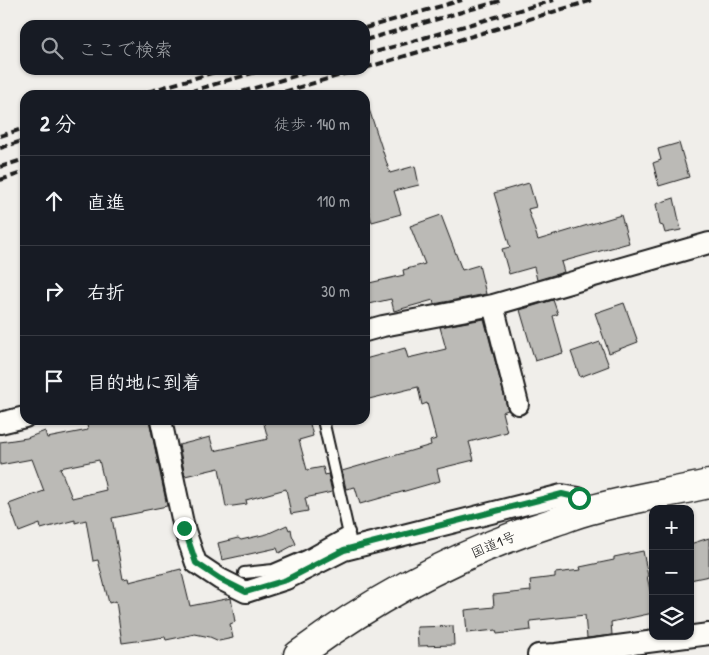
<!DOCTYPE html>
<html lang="ja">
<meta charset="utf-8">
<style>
:root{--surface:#171b24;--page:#242831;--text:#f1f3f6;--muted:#9ea1a6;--line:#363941}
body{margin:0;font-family:"Patrick Hand","Klee One",sans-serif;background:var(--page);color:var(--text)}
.controls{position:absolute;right:15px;bottom:15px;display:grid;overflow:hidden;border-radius:10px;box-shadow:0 1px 4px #0004}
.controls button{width:45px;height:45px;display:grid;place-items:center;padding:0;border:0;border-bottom:1px solid var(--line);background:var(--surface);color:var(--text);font:25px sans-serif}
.stop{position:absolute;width:15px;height:15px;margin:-11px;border:4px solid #0b8043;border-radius:50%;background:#fff}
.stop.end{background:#0b8043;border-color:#fff;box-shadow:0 1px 5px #0008}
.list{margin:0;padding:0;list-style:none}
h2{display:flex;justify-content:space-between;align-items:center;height:65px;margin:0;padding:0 20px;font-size:21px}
h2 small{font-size:16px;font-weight:400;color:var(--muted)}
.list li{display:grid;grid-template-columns:32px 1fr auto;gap:15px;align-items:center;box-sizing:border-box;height:90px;padding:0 20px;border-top:1px solid var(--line)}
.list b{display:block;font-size:19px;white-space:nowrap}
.list em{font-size:16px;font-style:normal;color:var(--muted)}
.icon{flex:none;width:28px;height:28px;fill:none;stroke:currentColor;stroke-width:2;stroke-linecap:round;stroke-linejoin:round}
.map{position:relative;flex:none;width:709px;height:655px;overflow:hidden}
.search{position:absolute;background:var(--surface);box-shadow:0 1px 4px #0004;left:20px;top:20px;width:350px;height:55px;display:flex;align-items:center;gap:12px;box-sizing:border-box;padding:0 18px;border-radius:15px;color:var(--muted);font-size:19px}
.panel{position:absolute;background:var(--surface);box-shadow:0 1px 4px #0004;left:20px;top:90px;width:350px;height:335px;border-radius:15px}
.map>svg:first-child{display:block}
.building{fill:#bbbab6;stroke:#1c1c1c;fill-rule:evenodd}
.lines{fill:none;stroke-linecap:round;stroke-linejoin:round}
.service-casing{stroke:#1c1c1c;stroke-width:14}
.minor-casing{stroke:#1c1c1c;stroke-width:24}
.trunk-casing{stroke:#1c1c1c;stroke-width:31}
.service{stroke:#fdfcf7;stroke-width:10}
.minor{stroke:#fdfcf7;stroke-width:20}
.trunk{stroke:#fdfcf7;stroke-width:28}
.rail{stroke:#1c1c1c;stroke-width:4;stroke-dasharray:8 4;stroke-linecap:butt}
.route{stroke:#0b8043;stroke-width:6}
.labels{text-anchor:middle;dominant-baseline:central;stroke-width:4;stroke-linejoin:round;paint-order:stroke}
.street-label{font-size:14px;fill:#1c1c1c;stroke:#fdfcf7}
</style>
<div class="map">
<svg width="709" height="655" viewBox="0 0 709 655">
<rect width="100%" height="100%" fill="#f0eeea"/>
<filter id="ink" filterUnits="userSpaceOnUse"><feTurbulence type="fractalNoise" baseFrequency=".02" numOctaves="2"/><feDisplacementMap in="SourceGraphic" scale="10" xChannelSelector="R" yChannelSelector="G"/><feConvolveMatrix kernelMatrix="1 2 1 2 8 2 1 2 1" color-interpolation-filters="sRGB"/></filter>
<g filter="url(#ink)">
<path class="building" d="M368 106 390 173 415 166 419 185 394 191 401 214 372 222 365 200V107Z
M679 143 689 177 659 186 653 163 661 160 658 149Z
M529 183 536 207 528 209 538 240 621 215 629 243 561 262 564 272 537 280 534 267 509 274 502 249 510 247 494 193Z
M674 198 681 230 665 233 663 226 660 225 656 204Z
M441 215 462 270 479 265 486 294 434 304 433 300 394 311 391 299 365 305V284L404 275 403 270 425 264 410 226Z
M553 300 558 314 553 316 563 353 535 361 520 310Z
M624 303 638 342 609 353 595 313Z
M484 319 508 410 502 412 507 432 469 442 474 460 437 469 440 481 360 504 355 487 346 489 342 471 431 445 430 441 436 439 427 403 422 405 418 387 365 400V359L405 348 408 358 446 349 440 327Z
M600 342 609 366 580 377 571 352Z
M86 420H149L167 506 142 511V512L112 518 123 579 128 578 129 582 181 569 190 606 231 598 235 622 230 624 233 638 219 641 210 637 195 634 166 640 165 637 122 643 116 601 109 603 98 560 93 561 86 520 75 523V520L41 529 40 524 19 532 9 504 44 491 32 459 0 465V442L27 438 45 431 47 438 88 430ZM99 460 106 490 72 498 60 468Z
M263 420H309L313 436 299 440 307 470 323 467 325 475 328 474 332 492 305 498 308 511 291 514 286 489 246 500 247 504 226 507 219 468 185 476 179 445 210 437 214 451 268 439Z
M287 525 289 530 291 529 292 535 296 544 279 553 277 548 222 560 218 543 238 538 241 540 267 534Z
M709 538V576L690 580V544Z
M643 551 648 576H647L653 604V613L611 622 612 635 587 638 585 615 530 621 531 630 497 634 496 630 467 633 465 610 494 607 493 595 531 591 530 580 555 577V573L581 570 580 567 614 560V557Z
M453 626 454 645 418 646 417 627Z"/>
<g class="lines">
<defs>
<path id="service" d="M323 420 352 548
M244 573 273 570 306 556 349 532"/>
<path id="minor" d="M493 305 518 404
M365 331 383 326 493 305 709 243
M161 420 184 528 196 563 220 579 246 592 286 579 344 550 562 495 579 498 589 510
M0 423 25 417
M538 655 556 654 709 634"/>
<path id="trunk" d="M298 655C375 598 463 551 554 522 566 518 578 513 590 510 629 499 669 493 709 484"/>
</defs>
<use href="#service" class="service-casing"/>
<use href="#minor" class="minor-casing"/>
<use href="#trunk" class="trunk-casing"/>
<use href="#service" class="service"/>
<use href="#minor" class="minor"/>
<use href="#trunk" class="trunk"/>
<path class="rail" d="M365 28 462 0
M365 40 503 0
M365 55 554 0
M365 68 593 0
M137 95 222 70
M178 95 263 70
M231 95 315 70
M273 95 358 70
M0 136 25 128
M0 148 25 140
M0 167 25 159
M0 180 25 172"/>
</g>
</g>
<g class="lines" filter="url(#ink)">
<path class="route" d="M184 528 196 563 220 579 246 592 286 580 344 550 562 494 579 498"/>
</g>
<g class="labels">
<g class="street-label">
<text transform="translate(493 544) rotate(-23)">国道1号</text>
</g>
</g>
</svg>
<div class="controls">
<button>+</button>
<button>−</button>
<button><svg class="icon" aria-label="layers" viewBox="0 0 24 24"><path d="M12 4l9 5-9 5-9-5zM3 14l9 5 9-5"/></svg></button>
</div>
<div class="stop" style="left:579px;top:498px"></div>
<div class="stop end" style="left:184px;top:528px"></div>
<div class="search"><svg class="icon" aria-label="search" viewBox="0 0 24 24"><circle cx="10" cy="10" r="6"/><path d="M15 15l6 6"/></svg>ここで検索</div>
<section class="panel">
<h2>2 分<small>徒歩 · 140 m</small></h2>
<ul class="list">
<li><svg class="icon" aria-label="ahead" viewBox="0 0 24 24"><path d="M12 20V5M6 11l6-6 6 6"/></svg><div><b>直進</b></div><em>110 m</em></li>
<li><svg class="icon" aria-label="right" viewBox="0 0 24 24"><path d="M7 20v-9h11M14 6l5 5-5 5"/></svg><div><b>右折</b></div><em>30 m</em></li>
<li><svg class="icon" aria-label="arrive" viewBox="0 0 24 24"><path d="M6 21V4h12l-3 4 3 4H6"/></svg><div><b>目的地に到着</b></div></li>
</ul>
</section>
</div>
